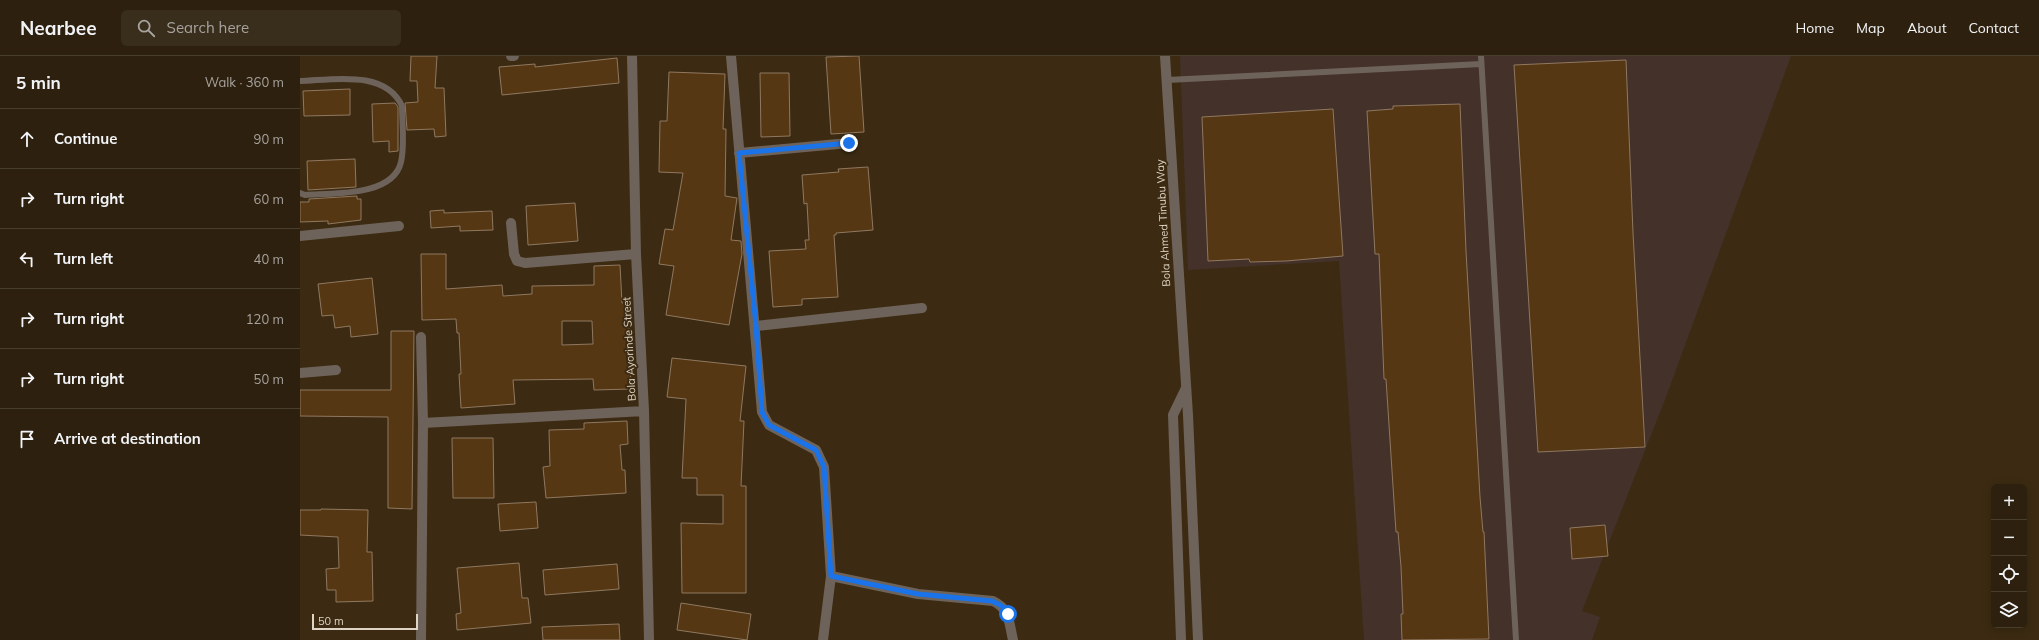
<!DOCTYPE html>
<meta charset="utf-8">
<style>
:root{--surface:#2d200e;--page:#392d1c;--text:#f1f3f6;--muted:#a7a39e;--line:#483e2e}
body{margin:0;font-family:Mulish,sans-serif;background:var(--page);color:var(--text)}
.controls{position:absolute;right:12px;bottom:12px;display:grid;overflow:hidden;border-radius:6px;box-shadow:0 2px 10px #0003}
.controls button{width:36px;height:36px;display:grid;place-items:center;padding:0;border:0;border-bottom:1px solid var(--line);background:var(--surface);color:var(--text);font:20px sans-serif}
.scale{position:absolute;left:12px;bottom:10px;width:106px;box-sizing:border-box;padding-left:4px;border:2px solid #ded4c5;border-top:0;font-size:11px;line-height:14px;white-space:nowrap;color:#ded4c5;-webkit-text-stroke:3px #3c2b12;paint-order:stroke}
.stop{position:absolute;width:12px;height:12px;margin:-9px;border:3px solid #1a73e8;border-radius:50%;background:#fff}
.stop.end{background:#1a73e8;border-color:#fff;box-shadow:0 1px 4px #0008}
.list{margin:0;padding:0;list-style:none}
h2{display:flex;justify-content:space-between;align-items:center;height:52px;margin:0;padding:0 16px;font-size:17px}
h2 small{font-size:13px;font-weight:400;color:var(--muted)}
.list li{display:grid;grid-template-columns:26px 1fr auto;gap:12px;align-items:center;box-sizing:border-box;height:60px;padding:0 16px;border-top:1px solid var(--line)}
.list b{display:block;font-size:15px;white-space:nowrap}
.list em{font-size:13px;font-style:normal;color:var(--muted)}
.icon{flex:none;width:22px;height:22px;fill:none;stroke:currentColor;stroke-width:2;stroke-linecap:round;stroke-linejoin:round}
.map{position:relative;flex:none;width:1739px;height:584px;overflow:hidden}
header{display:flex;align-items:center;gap:24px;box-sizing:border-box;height:56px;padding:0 20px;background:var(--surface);border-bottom:1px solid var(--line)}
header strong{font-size:19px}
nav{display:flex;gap:22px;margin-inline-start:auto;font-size:14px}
.search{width:280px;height:36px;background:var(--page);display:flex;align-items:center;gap:10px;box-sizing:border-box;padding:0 14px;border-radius:6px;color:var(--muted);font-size:15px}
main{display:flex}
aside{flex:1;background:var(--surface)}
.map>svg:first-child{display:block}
.commercial{fill:#44312a}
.building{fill:#563713;stroke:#8f7860;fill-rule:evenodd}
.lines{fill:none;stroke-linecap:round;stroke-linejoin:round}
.lane{stroke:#6e635a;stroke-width:6}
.street{stroke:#6e635a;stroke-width:10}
.route{stroke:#1a73e8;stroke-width:5}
.labels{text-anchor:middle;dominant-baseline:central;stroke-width:4;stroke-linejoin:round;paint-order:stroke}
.street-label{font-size:11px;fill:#ded4c5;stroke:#3c2b12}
</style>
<header>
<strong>Nearbee</strong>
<div class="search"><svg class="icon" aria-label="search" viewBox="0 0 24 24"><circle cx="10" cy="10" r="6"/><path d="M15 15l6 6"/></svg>Search here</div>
<nav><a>Home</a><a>Map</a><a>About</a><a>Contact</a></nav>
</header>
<main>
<aside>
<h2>5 min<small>Walk · 360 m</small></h2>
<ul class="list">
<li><svg class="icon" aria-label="ahead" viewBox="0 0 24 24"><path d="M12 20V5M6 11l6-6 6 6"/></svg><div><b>Continue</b></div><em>90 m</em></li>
<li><svg class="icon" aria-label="right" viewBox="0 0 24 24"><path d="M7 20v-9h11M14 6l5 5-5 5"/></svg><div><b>Turn right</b></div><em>60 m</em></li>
<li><svg class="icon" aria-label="left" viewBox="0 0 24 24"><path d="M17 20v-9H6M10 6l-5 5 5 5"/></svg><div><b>Turn left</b></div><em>40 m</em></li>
<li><svg class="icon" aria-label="right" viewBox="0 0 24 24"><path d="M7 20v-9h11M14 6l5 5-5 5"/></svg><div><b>Turn right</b></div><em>120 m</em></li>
<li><svg class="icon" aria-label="right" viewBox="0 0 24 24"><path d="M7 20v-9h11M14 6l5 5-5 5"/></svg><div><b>Turn right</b></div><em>50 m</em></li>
<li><svg class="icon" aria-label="arrive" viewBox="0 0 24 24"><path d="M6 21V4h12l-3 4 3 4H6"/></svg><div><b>Arrive at destination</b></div></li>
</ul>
</aside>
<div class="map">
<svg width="1739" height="584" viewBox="0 0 1739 584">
<rect width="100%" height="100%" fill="#3c2b12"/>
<path class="commercial" d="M880 0H1491L1366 341 1282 555 1300 561 1292 584H1064L1039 205 888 214Z"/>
<path class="building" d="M111 0H137L135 32H144L146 80 135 81 134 73 107 74 105 47 118 46 117 25H110Z
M559 0 564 76 531 78 526 1Z
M317 2 319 27 202 39 199 11 235 8V11Z
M1326 4 1333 177 1345 391 1238 396 1214 9Z
M369 16 425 18 423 73H426L425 140 437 142 431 184 441 185 442 198 429 269 366 259 374 210 359 208 365 173 373 174 383 117 359 116 360 65H367Z
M460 17H489L490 80 461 81Z
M50 33V59L4 60 3 35Z
M95 47 98 51V95L89 96V85L73 86 72 48Z
M1160 48 1166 195 1180 441 1183 476H1184L1189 583 1102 584 1101 558H1103L1101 511 1098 476H1096L1086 323H1084L1079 198H1075L1067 55 1093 53V50Z
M1033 53 1043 200 986 205 950 206 949 203 908 205 902 61Z
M55 103 56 131 8 134 7 105Z
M568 111 573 174 536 177V179H534L538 241 502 243V249L473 251 469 195 506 193 505 184H509L507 147 504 148 502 119 539 116 538 113Z
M57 140V143H61V164L28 168V165L0 166V146H9V143Z
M275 147 278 185 228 189 226 150Z
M144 154V157L192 155 193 174 160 175V170L131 172 130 155Z
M121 198H146V233L202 229 203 240 232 238V230L294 229V210L320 209 322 247H331L332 262H329L331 333 294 334 293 323 213 324 215 348 161 352 159 318H161L159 277H157L156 263 122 264ZM262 265H292L293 288 262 289Z
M72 222 78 278 51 281 50 270 35 272 33 259 22 260 18 228Z
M91 275H114L112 453 88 452V361L0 360V334H91Z
M372 302 446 310 440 365H444L441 430H446V537H382L381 467 423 468V439H397V422H382L386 343 367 341Z
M327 365 328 388 320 389 322 414H325L326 437 246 442 243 411 250 410 249 374 284 373V367Z
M152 382H193L194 442H153Z
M236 446 238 472 200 475 198 448Z
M21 453 68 454 67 496H72L73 545 36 546V534H27L26 513 39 512 38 481 0 479V454H21Z
M1305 469 1308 500 1272 503 1270 472Z
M219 507 222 542H228L231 567 157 574 156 558 161 557 157 512Z
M317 508 319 533 245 539 243 514Z
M381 547 451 558 447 584 377 574Z
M319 568 320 584H243L242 571Z"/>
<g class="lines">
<path class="lane" d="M1181 0 1216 584
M867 24 1181 8
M0 25C32 24 85 13 102 50 102 67 105 89 101 106 93 141 32 137 5 139L0 137"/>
<path class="street" d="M211 0H214
M332 0 336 198 344 355 349 584
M431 0 462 356 469 369 516 394 524 411 531 520 523 584
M865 0 888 359 898 584
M439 97 549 87
M211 167 214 198 217 205 225 207 336 198
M0 180 99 170
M456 270 622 252
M0 317 36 314
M123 367 344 355
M531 520 618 538 693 545C710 553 709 567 713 584
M121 584 123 367 121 281
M881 584 873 359 886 332"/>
</g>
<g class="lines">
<path class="route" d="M549 87 439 97 456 270 462 356 469 369 516 394 524 411 531 520 618 538 692 545 702 550 708 558"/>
</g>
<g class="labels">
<g class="street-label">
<text transform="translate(863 167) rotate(-93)">Bola Ahmed Tinubu Way</text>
<text transform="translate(329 293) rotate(-93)">Bola Ayorinde Street</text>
</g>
</g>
</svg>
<div class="controls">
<button>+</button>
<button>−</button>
<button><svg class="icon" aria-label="locate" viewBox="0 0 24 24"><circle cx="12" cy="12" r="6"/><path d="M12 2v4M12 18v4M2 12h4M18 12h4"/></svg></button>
<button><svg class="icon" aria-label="layers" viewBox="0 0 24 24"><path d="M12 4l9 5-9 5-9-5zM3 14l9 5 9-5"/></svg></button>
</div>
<div class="scale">50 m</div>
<div class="stop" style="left:708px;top:558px"></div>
<div class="stop end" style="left:549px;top:87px"></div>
</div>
</main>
